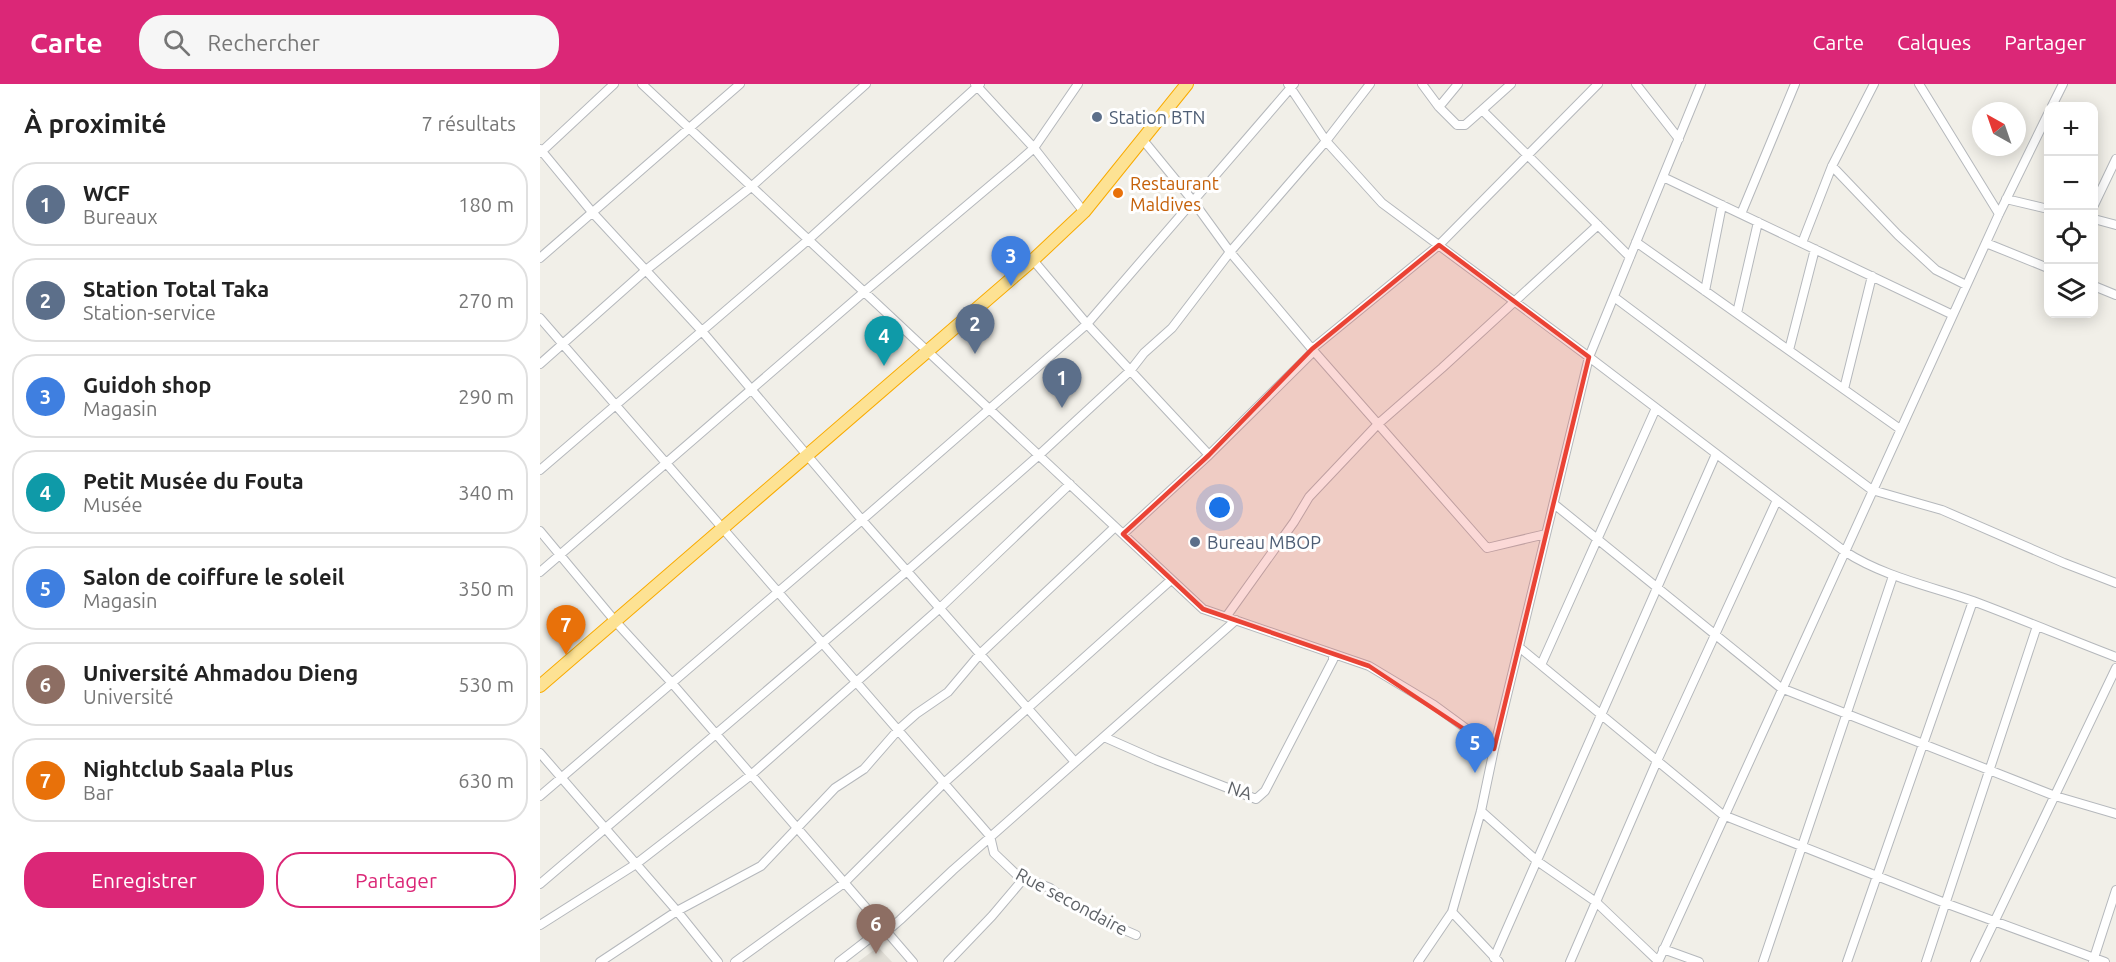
<!DOCTYPE html>
<html lang="fr">
<meta charset="utf-8">
<style>
:root{--surface:#fff;--page:#f6f6f6;--text:#222;--muted:#767676;--line:#e0e0e0;--accent:#db2777}
body{margin:0;font-family:Ubuntu,sans-serif;background:var(--page);color:var(--text)}
.controls{position:absolute;right:18px;top:18px;display:grid;overflow:hidden;border-radius:12px;box-shadow:0 3px 15px #0003}
.controls button{width:54px;height:54px;display:grid;place-items:center;padding:0;border:0;border-bottom:2px solid var(--line);background:var(--surface);color:var(--text);font:30px sans-serif}
.compass{position:absolute;left:1432px;top:18px;width:54px;height:54px;border-radius:50%;background:var(--surface);box-shadow:0 3px 15px #0003;rotate:320deg}
.you{position:absolute;left:680px;top:424px;width:21px;height:21px;margin:-15px;border:4px solid #fff;border-radius:50%;background:#1a73e8;box-shadow:0 0 0 9px #1a73e833}
.badge{display:grid;place-items:center;width:39px;height:39px;border-radius:50%;background:var(--accent);color:#fff;font-size:20px;font-weight:700}
.pin{position:absolute;translate:-50% -50px;filter:drop-shadow(0 2px 3px #0008)}
.pin::after{content:'';position:absolute;top:32px;width:21px;height:18px;background:inherit;clip-path:polygon(0 0,100% 0,50% 100%)}
.list{margin:0;padding:0;list-style:none}
h2{display:flex;justify-content:space-between;align-items:center;height:78px;margin:0;padding:0 24px;font-size:26px}
h2 small{font-size:20px;font-weight:400;color:var(--muted)}
.list li{display:grid;grid-template-columns:39px 1fr auto;gap:18px;align-items:center;box-sizing:border-box;height:84px;margin:0 12px 12px;padding:0 12px;border:2px solid var(--line);border-radius:24px}
.list b{display:block;font-size:22px;white-space:nowrap}
.list p{margin:0;font-size:20px;white-space:nowrap;color:var(--muted)}
.list em{font-size:20px;font-style:normal;color:var(--muted)}
.actions{display:flex;gap:12px;padding:18px 24px}
.actions a{flex:1;padding:14px 0;border:2px solid var(--accent);border-radius:24px;text-align:center;font-size:21px;color:var(--accent)}
.actions .main{background:var(--accent);color:#fff}
.icon{flex:none;width:33px;height:33px;fill:none;stroke:currentColor;stroke-width:2;stroke-linecap:round;stroke-linejoin:round}
.map{position:relative;flex:none;width:1576px;height:878px;overflow:hidden}
header{display:flex;align-items:center;gap:36px;box-sizing:border-box;height:84px;padding:0 30px;background:var(--accent);color:#fff}
header strong{font-size:28px}
nav{display:flex;gap:33px;margin-inline-start:auto;font-size:21px}
.search{width:420px;height:54px;background:var(--page);display:flex;align-items:center;gap:15px;box-sizing:border-box;padding:0 21px;border-radius:24px;color:var(--muted);font-size:22px}
main{display:flex}
aside{flex:1;background:var(--surface)}
.map>svg:first-child{display:block}
.education{fill:#e1ded6}
.lines{fill:none;stroke-linecap:round;stroke-linejoin:round}
.minor-casing{stroke:#b5b8bc;stroke-width:10}
.highway-casing{stroke:#f9ab00;stroke-width:14}
.minor{stroke:#fff;stroke-width:8}
.highway{stroke:#fde293;stroke-width:12}
.marked{fill:#ea4335;fill-opacity:0.2;stroke:#ea4335;stroke-width:4.5;stroke-linejoin:round}
.service-dot{fill:#5c6f8a;stroke:#fff;stroke-width:2}
.food-dot{fill:#e8710a;stroke:#fff;stroke-width:2}
.labels{text-anchor:middle;dominant-baseline:central;stroke-width:6;stroke-linejoin:round;paint-order:stroke}
.service-label{font-size:18px;fill:#4e5e75;stroke:#fff;text-anchor:start}
.food-label{font-size:18px;fill:#c56008;stroke:#fff;text-anchor:start}
.street-label{font-size:18px;fill:#5f6368;stroke:#fff}
</style>
<header>
<strong>Carte</strong>
<div class="search"><svg class="icon" aria-label="search" viewBox="0 0 24 24"><circle cx="10" cy="10" r="6"/><path d="M15 15l6 6"/></svg>Rechercher</div>
<nav><a>Carte</a><a>Calques</a><a>Partager</a></nav>
</header>
<main>
<aside>
<h2>À proximité<small>7 résultats</small></h2>
<ul class="list">
<li><span class="badge" style="background:#5c6f8a">1</span><div><b>WCF</b><p>Bureaux</p></div><em>180 m</em></li>
<li><span class="badge" style="background:#5c6f8a">2</span><div><b>Station Total Taka</b><p>Station-service</p></div><em>270 m</em></li>
<li><span class="badge" style="background:#3f7fe0">3</span><div><b>Guidoh shop</b><p>Magasin</p></div><em>290 m</em></li>
<li><span class="badge" style="background:#0f9aa8">4</span><div><b>Petit Musée du Fouta</b><p>Musée</p></div><em>340 m</em></li>
<li><span class="badge" style="background:#3f7fe0">5</span><div><b>Salon de coiffure le soleil</b><p>Magasin</p></div><em>350 m</em></li>
<li><span class="badge" style="background:#8d6e63">6</span><div><b>Université Ahmadou Dieng</b><p>Université</p></div><em>530 m</em></li>
<li><span class="badge" style="background:#e8710a">7</span><div><b>Nightclub Saala Plus</b><p>Bar</p></div><em>630 m</em></li>
</ul>
<div class="actions"><a class="main">Enregistrer</a><a>Partager</a></div>
</aside>
<div class="map">
<svg width="1576" height="878" viewBox="0 0 1576 878">
<rect width="100%" height="100%" fill="#f1efe8"/>
<path class="education" d="M338 863 352 878H318Z"/>
<g class="lines">
<defs>
<path id="minor" d="M102 0 663 525 829 582 894 621 954 665
M435 0 494 64 544 128
M748 0 786 57 842 119 1049 273 1304 467C1344 493 1390 502 1433 517 1481 535 1529 555 1576 573
M882 0 899 23 917 41H925L942 26 1090 173
M1096 0 1139 55
M1379 0 1459 130
M1512 22 1523 0
M899 23 918 0
M942 26 971 0
M603 56 653 117 690 168 772 265 947 464 1006 450
M0 65 52 128 161 246 322 436 535 678
M0 69 74 0
M1292 82 1358 151 1396 186 1426 201
M1123 93 1413 231
M1466 115 1508 125
M1554 121 1576 75
M1201 130 1255 0
M1554 135 1576 141
M1096 158 1360 345
M1262 159 1292 82 1334 0
M1446 159 1508 184
M0 174 200 0
M493 176 547 240 669 371
M1554 202 1576 211
M1165 207 1182 121
M1074 213 1332 406 1402 426 1524 479 1576 499
M1197 229 1218 138
M0 234 450 752 454 769 477 791 510 804 529 818 566 838 596 851
M772 265 899 161 1058 0
M1249 266 1275 165
M0 280 106 186 211 103 326 0
M1304 305 1332 192
M0 386 268 156 440 0
M1014 420 1241 604 1515 712 1576 730
M0 447 75 537 131 598 373 878
M583 450 669 371 774 267
M0 488 324 208 477 79 494 64 538 0
M686 533 754 438 769 413 838 340 902 284 1058 141
M979 563 1183 731 1405 819 1565 878
M1001 581 1116 324
M564 653 616 676 716 715 725 707 793 576V570
M0 669 137 827 178 878
M0 712 322 436 547 240 754 0
M941 727 997 777 1056 818 1118 877
M0 800 367 487 498 372 590 287 604 269 632 244 690 168 786 57 830 0
M912 828 959 878
M0 841 96 780 211 691 400 524 530 400
M1123 865 1159 878
M954 874 1176 370
M1553 877 1576 806
M60 878 137 827 221 782 295 704 324 685 358 646 376 630 408 608 440 570 575 443
M195 878 304 799 404 699 631 496
M299 878 343 844 352 843 360 836 413 786 696 536
M408 878 452 832 485 793
M878 878 912 828 941 727 954 665 1049 273 1161 0
M1030 878 1117 677 1237 416
M1118 878 1459 130 1508 30
M1223 878 1353 492
M1307 878 1433 517
M1386 878 1497 542
M1435 878 1576 584"/>
<path id="highway" d="M0 602 493 176 544 128 647 0"/>
</defs>
<use href="#minor" class="minor-casing"/>
<use href="#highway" class="highway-casing"/>
<use href="#minor" class="minor"/>
<use href="#highway" class="highway"/>
</g>
<path class="marked" d="M899 161 1049 273 954 665 829 582 663 525 583 450 669 371 772 265Z"/>
<g class="service-dot">
<circle cx="557" cy="33" r="6"/>
<circle cx="655" cy="458" r="6"/>
</g>
<circle class="food-dot" cx="578" cy="109" r="6"/>
<g class="labels">
<g class="service-label">
<text x="569" y="33">Station BTN</text>
<text x="667" y="458">Bureau MBOP</text>
</g>
<g class="food-label">
<text x="590" y="99">Restaurant<tspan x="590" dy="21">Maldives</tspan></text>
</g>
<g class="street-label">
<text transform="translate(700 706) rotate(18)">NA</text>
<text transform="translate(532 817) rotate(28)">Rue secondaire</text>
</g>
</g>
</svg>
<div class="controls">
<button>+</button>
<button>−</button>
<button><svg class="icon" aria-label="locate" viewBox="0 0 24 24"><circle cx="12" cy="12" r="6"/><path d="M12 2v4M12 18v4M2 12h4M18 12h4"/></svg></button>
<button><svg class="icon" aria-label="layers" viewBox="0 0 24 24"><path d="M12 4l9 5-9 5-9-5zM3 14l9 5 9-5"/></svg></button>
</div>
<svg class="compass" viewBox="-18 -18 36 36"><path d="M0-13l5 13h-10z" fill="#e53935"/><path d="M0 13l5-13h-10z" fill="#767676"/></svg>
<div class="you"></div>
<div class="pin badge" style="left:522px;top:324px;background:#5c6f8a">1</div>
<div class="pin badge" style="left:435px;top:270px;background:#5c6f8a">2</div>
<div class="pin badge" style="left:471px;top:202px;background:#3f7fe0">3</div>
<div class="pin badge" style="left:344px;top:282px;background:#0f9aa8">4</div>
<div class="pin badge" style="left:935px;top:689px;background:#3f7fe0">5</div>
<div class="pin badge" style="left:336px;top:870px;background:#8d6e63">6</div>
<div class="pin badge" style="left:26px;top:571px;background:#e8710a">7</div>
</div>
</main>
